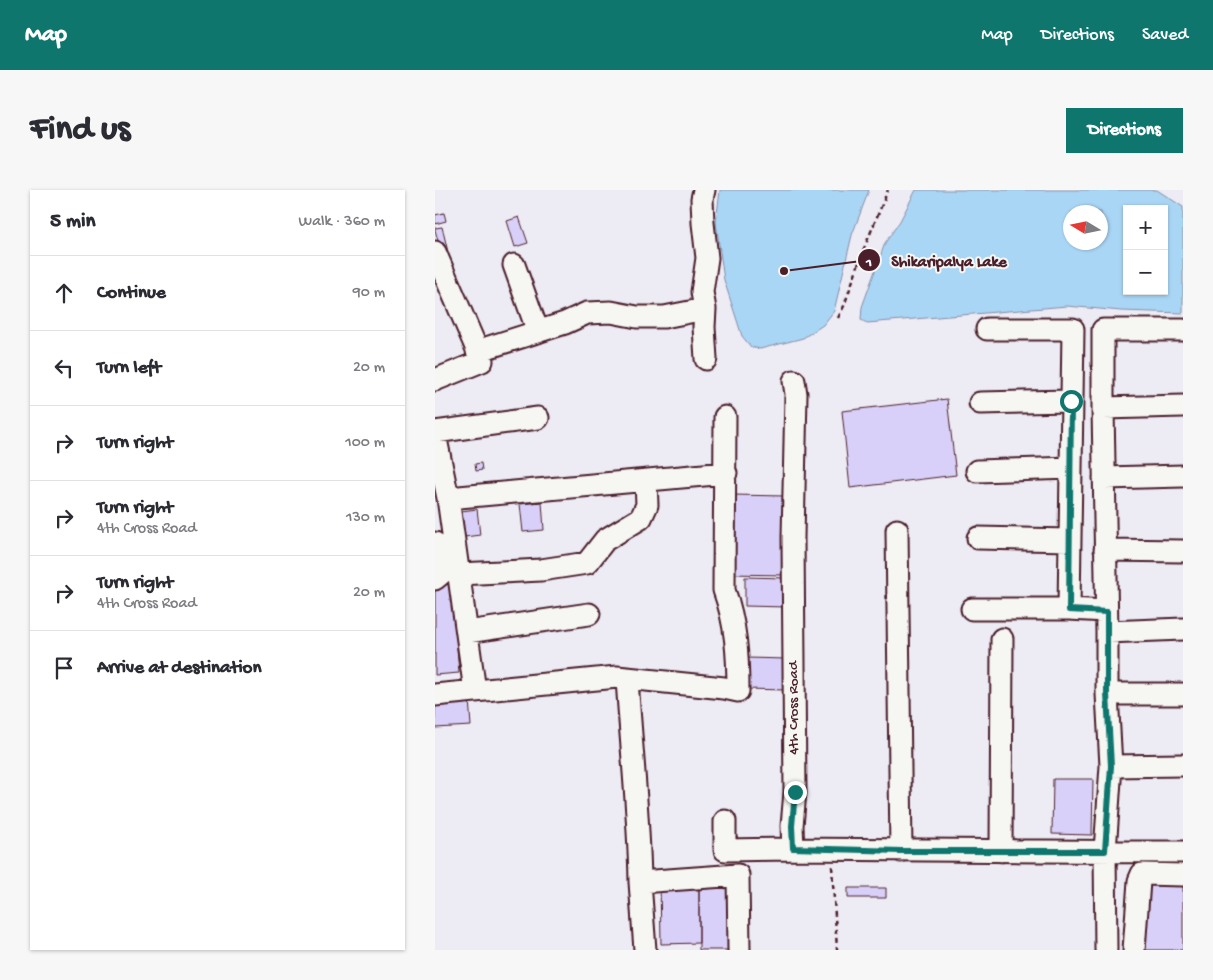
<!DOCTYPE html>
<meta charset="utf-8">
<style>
:root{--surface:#fff;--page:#f7f7f7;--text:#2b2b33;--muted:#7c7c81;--line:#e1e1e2;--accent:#0f766e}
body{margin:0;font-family:"Gochi Hand",sans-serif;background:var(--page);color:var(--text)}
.controls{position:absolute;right:15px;top:15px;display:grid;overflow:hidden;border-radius:0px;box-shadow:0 1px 4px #0004}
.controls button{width:45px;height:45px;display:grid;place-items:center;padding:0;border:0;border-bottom:1px solid var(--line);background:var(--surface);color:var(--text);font:25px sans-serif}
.compass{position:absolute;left:628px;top:15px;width:45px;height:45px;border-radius:50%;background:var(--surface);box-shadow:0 1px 4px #0004;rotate:280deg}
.stop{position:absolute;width:15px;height:15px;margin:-11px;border:4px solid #0f766e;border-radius:50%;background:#fff}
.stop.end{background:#0f766e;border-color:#fff;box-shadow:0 1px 5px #0008}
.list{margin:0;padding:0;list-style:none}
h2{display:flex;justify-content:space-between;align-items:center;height:65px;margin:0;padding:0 20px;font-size:21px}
h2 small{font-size:16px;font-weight:400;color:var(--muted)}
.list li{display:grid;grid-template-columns:32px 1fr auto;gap:15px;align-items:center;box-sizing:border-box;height:75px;padding:0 20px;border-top:1px solid var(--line)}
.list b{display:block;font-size:19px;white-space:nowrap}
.list p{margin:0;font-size:16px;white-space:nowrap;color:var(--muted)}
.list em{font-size:16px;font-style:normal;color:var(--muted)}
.icon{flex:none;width:28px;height:28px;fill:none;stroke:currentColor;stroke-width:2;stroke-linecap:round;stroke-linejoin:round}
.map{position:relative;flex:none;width:748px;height:760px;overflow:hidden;border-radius:0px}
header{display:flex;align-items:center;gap:30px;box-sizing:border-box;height:70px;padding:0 25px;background:var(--accent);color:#fff}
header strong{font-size:24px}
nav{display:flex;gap:28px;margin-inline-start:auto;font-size:18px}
.intro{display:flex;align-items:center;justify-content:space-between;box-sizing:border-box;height:120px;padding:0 30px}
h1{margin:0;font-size:35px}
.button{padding:12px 22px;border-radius:0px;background:var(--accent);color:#fff;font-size:18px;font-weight:700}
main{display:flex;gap:30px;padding:0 30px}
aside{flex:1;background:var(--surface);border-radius:0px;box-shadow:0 1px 4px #0004}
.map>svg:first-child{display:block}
.water{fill:#aad6f6;stroke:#848da5;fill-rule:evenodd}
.building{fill:#d8d0f8;stroke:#4a1f2b}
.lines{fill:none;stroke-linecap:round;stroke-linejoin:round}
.minor-casing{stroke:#4a1f2b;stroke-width:25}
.path{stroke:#4a1f2b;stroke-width:2.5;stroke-dasharray:5 4;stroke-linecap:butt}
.minor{stroke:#f6f6f2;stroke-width:21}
.route{stroke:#0f766e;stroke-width:6}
.labels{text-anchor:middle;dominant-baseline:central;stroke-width:4;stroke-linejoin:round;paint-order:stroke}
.street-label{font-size:15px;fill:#4a1f2b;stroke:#f6f6f2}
.leader{fill:none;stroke:#4a1f2b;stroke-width:2}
.callout-dot{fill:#4a1f2b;stroke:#f6f6f2;stroke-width:2}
.mark-label{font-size:15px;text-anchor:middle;font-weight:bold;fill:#fff}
.callout-label{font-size:16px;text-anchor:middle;font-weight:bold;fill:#4a1f2b;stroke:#f6f6f2;stroke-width:4;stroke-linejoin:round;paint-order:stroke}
</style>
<header>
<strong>Map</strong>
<nav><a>Map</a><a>Directions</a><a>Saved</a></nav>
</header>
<div class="intro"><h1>Find us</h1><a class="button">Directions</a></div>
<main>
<aside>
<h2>5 min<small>Walk · 360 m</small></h2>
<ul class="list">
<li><svg class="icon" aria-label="ahead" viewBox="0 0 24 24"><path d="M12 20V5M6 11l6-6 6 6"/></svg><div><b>Continue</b></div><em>90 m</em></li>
<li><svg class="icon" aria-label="left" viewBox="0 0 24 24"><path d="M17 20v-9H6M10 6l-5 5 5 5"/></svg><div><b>Turn left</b></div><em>20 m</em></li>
<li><svg class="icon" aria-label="right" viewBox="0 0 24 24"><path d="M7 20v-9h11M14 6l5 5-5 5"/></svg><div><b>Turn right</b></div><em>100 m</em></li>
<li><svg class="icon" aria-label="right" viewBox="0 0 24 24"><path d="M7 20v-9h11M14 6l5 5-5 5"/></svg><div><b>Turn right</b><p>4th Cross Road</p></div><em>130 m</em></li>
<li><svg class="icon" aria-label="right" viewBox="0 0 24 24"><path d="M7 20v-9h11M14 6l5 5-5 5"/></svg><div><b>Turn right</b><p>4th Cross Road</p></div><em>20 m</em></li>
<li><svg class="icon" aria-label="arrive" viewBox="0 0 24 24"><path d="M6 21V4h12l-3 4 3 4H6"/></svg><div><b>Arrive at destination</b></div></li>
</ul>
</aside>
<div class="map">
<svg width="748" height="760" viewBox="0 0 748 760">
<rect width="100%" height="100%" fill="#edebf4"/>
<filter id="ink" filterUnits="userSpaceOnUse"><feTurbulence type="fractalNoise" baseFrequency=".02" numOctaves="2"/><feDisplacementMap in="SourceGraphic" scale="10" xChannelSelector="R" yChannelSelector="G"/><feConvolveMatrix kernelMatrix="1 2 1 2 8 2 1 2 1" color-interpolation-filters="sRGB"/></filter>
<g filter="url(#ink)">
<path class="water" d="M285 0H434L417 45 399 121 388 135 368 148 325 159 316 157 307 146 289 90 281 32Z
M481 0H722L748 17V123L686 121 632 116 432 133 426 130 427 117 450 53 465 31ZM692 19H729V101H692ZM636 22H666V52H636Z"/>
<path class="building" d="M9 23 11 31 0 34V25Z
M84 27 93 53 80 57 72 31Z
M7 37 15 70 9 72 0 40V38Z
M512 209 521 285 415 298 407 221Z
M46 273 47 280 41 281 40 274Z
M297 305 350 306 348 385 296 384Z
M107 312 109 340 88 342 85 314Z
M42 319 45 345 22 348 19 322Z
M310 387 351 388V417L310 416Z
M17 394 24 483 0 485V396Z
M312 468 351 469 350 500 312 499Z
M34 509 36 536 0 538V511Z
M618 589H658L657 645 617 644Z
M264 685H297L298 760H264Z
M713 686 748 688V760H707Z
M264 688V753L226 754 225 689Z
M413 698H451V708H413Z"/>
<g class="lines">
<defs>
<path id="minor" d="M269 0 267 9 268 33 272 68 267 102 270 119 269 137 271 169
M0 62 47 171 0 190
M79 75 103 142
M552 139H638L634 419 671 421
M748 140H668V218L672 442 748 439
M42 161 130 133 152 123 176 122 202 127H229L270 119
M359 191 361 204 358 348 360 602 357 636 358 659 748 662
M545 213 636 211
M668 218 748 216
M0 242 103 228
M0 244 13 308 40 501
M542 281 636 278
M669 288 748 286
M13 308 291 283
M462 340 466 661
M543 348 635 350
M0 353 6 384 0 389
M670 360 748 361
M24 384 106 380 152 373 170 350 206 328 212 315 211 291
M537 419H634
M32 442 154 424
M192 488C196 556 204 624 205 692
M672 504H748
M0 505 182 487 289 498 303 501C303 466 301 433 289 400L290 227
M676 576 748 575
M290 631V660L358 659
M566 661 567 449
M210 760 205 692 303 685 304 760
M671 760 670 661 676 576 672 504V442
M699 760 704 691 707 684 748 685"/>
</defs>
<use href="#minor" class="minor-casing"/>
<path class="path" d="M403 128 409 116 428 61 453 0
M397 676 402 760"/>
<use href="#minor" class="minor"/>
</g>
</g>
<g class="lines" filter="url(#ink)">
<path class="route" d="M360 602 357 636 358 658 466 661H670L676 576 672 504V422L634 420 636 211"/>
</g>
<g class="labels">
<g class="street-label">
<text transform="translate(359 518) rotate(-90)">4th Cross Road</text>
</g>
</g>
<path class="leader" d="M349 81L434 70"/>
<g class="callout-dot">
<circle cx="349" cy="81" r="5"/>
<circle cx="434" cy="70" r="12"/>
</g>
<g class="mark-label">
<text x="434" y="76">1</text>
</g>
<g class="callout-label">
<text x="514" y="76">Shikaripalya Lake</text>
</g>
</svg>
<div class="controls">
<button>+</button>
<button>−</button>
</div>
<svg class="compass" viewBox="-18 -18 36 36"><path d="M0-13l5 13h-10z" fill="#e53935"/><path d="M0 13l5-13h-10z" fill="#7c7c81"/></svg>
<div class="stop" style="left:636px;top:211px"></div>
<div class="stop end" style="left:360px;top:602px"></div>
</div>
</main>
